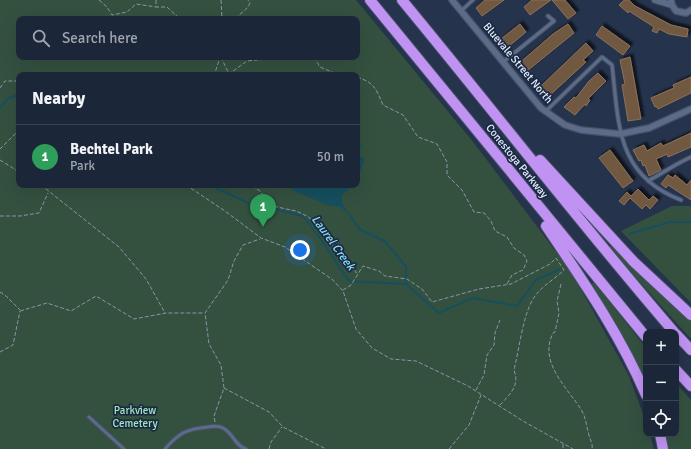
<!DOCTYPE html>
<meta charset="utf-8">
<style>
:root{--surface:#1c2639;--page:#293244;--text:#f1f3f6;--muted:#a0a5ae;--line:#3a4353;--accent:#0b8043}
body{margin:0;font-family:Signika,sans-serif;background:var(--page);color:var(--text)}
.controls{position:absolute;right:12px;bottom:12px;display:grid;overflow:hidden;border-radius:8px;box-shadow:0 4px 16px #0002}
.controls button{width:36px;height:36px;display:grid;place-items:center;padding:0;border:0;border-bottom:1px solid var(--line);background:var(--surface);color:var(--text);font:20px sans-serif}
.you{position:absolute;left:300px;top:250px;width:14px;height:14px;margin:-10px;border:3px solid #fff;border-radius:50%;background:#1a73e8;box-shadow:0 0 0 6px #1a73e833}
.badge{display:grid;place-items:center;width:26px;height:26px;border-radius:50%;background:var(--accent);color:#fff;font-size:13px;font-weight:700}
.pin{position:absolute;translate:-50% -33px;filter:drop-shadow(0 1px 2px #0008)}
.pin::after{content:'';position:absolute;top:21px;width:14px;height:12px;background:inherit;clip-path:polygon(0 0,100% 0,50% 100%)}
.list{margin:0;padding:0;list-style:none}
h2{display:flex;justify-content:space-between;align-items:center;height:52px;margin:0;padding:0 16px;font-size:17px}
h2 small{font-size:13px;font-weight:400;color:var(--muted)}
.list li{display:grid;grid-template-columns:26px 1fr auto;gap:12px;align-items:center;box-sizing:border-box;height:64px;padding:0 16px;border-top:1px solid var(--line)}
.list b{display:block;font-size:15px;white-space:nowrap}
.list p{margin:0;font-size:13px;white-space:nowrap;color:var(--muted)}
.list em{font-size:13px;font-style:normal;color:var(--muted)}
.icon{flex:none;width:22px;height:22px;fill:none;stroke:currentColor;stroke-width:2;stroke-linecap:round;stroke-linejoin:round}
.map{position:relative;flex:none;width:691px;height:449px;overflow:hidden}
.search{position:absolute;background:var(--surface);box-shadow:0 4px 16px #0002;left:16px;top:16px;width:344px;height:44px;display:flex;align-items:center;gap:10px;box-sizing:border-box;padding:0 14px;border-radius:8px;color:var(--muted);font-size:15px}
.panel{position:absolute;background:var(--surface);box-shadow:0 4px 16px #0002;left:16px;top:72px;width:344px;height:116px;border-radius:8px}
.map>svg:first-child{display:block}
.green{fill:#345140;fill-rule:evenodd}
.water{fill:#164f5e}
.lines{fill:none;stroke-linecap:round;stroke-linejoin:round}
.stream{stroke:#164f5e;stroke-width:2}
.building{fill:#715840;stroke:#8c7159;filter:url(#shadow)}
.service-casing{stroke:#455167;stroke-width:5}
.minor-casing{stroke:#455167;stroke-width:8}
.motorway-casing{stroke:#455167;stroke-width:12}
.path{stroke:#8a95a9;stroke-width:1;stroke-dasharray:4 2;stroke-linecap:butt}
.service{stroke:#5c6c88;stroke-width:3}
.minor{stroke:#5c6c88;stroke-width:5.5}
.motorway{stroke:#c093f3;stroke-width:10}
.labels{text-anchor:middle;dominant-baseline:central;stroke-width:3.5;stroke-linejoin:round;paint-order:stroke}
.street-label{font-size:11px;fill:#e3ecfd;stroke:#1c2942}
.park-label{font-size:11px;fill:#a0e7be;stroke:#1c2942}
.water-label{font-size:12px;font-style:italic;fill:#86def8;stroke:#1c2942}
</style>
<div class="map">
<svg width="691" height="449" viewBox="0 0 691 449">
<defs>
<filter id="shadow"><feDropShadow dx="3" dy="-3" stdDeviation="1" flood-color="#0009"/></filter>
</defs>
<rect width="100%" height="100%" fill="#26334c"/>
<path class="green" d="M0 0H356L474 143 572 273 629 376 646 422V434H650L654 449H0ZM19 19H357V57H19ZM19 75H357V185H19Z
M672 206H691V303L621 231Z
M613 245 691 319V339L608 247Z
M594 282 646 348V386L636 362 591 285Z
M676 383 691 400V449H666L663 434H676Z"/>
<path class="water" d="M357 144 358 146 362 144 359 151 360 157H363L364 161 357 181Z
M284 185H353L342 195V203L349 214 340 207 328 205 294 191 290 186Z"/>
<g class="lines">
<path class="stream" d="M0 108 8 98 19 95
M210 185 246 202 303 216 322 241 349 281 406 284 439 313 472 298 517 306 536 280 560 269
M349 214 359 229 384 241 394 252 406 267V284
M629 234 670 222H691"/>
</g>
<path class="building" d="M485 0H504L482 16 476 8Z
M532 0H551L530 15 524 7Z
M552 0H565L576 13 568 19Z
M624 0H629L635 6 671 25 688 29 687 37 669 34 659 29 657 33 652 31 654 27 629 11 628 13 619 5Z
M520 24 526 32 508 47 501 39Z
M568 24 574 33 527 71 521 63 523 60 553 34Z
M602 26 630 46 623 55 596 35Z
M586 43 593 51 583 60 586 62 548 97 539 88Z
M630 57 641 119 628 121 622 85 625 84 620 60Z
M598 73 606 81 588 99 590 100 586 106 585 104 575 115 564 107 574 97 576 98 589 81Z
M691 77V93L658 109 656 106 655 107 651 98 674 88 673 85Z
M691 133V147L668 157 667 154 656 159 661 170 649 176 645 165 643 166 641 160 639 161 633 150 644 145 647 151 661 143 663 146Z
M610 150 633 181 623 188 599 158Z
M668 175 673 178 675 175 687 185 691 180V200L668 185 666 188 661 184Z
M638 189 649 200 653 196 658 200 650 209 646 205 642 209 630 198 624 205 619 201 627 192 631 196Z"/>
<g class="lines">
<defs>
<path id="service" d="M461 11 473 0
M503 62 554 21 548 16
M545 112 602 57 612 65C619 125 616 175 681 200
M648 181C663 173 675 164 691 157
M89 417 124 449
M165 449C179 433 186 429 208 427 213 426 219 426 223 428 233 433 235 446 246 449"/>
<path id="minor" d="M452 0 541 108 565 125 581 130 620 134 649 128 691 109
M655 0 672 5
M671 0 672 5 676 11 686 13 691 10"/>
<path id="motorway" d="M370 0 646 337
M402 0C493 110 581 224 674 332
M540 160 634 262 691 315
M546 226C583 281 620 334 646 395
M676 334 691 350
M676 370 691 386
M660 434 663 449"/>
</defs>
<use href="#service" class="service-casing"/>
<use href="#minor" class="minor-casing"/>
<use href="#motorway" class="motorway-casing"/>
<path class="path" d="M99 0 107 7 112 15 127 12 136 4 156 7
M156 0V7H167L180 19
M221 0 222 19
M236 19C240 12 246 12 250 3L248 0
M221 57 229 74 247 61 267 59 269 57
M314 57 320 67 339 75
M212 75 215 73 220 57
M357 77C375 83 376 89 383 105L403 115 418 137 437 144 447 162V175L462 190 474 212 484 213 491 221 495 231 507 237 514 248 524 255 527 261 523 270 512 275 507 284
M0 88 5 81H19
M0 149 19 130
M0 160 19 172
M41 185 119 247 146 279 165 313
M186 185 225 211 261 238 285 247 333 280 343 291 356 329 372 348 391 359 416 361 468 386 523 421 573 449
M228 185 252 186 260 191 268 201 277 207 296 211 307 216 324 229C325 232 339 257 342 260 349 266 354 265 357 275
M0 216H20L39 213 48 193
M561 284 557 301 559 313 555 332 553 333C538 363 568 388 582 411 587 421 586 426 589 435 590 440 593 443 592 449
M343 290 351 285 363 266 379 271 385 276 407 279 422 289 432 302 479 289 511 284 550 264 556 258 564 270C554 280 541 286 533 299 523 315 519 350 514 370 520 386 510 394 500 405
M0 292 6 296 20 310
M20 311 47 303 71 311 96 296 134 319 166 313H204
M0 352 13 345 20 311
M224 388 269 412 283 427 326 449
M476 390 484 375 487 355 494 345 495 333 500 320
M215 422 214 416 224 388 221 365 209 344 205 313 228 280 234 261 243 245 260 239
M563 444V449
M269 449 271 442 282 427
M449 449 469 425 481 395"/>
<use href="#service" class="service"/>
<use href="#minor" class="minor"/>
<use href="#motorway" class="motorway"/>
</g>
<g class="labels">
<g class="street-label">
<text transform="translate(518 63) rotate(50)">Bluevale Street North</text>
<text transform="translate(517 161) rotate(51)">Conestoga Parkway</text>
</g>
<g class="park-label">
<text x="135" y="410">Parkview<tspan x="135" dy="13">Cemetery</tspan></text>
</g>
<g class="water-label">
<text transform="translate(333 243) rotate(54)">Laurel Creek</text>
</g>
</g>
</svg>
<div class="controls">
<button>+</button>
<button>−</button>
<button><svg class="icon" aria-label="locate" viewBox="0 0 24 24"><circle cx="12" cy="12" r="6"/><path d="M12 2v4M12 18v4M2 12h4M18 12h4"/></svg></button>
</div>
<div class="you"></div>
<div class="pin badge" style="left:263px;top:227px;background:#2e9e5b">1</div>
<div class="search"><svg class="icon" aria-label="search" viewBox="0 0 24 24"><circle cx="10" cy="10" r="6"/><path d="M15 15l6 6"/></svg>Search here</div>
<section class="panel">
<h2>Nearby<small></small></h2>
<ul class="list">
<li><span class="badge" style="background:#2e9e5b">1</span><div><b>Bechtel Park</b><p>Park</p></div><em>50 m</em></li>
</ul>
</section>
</div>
